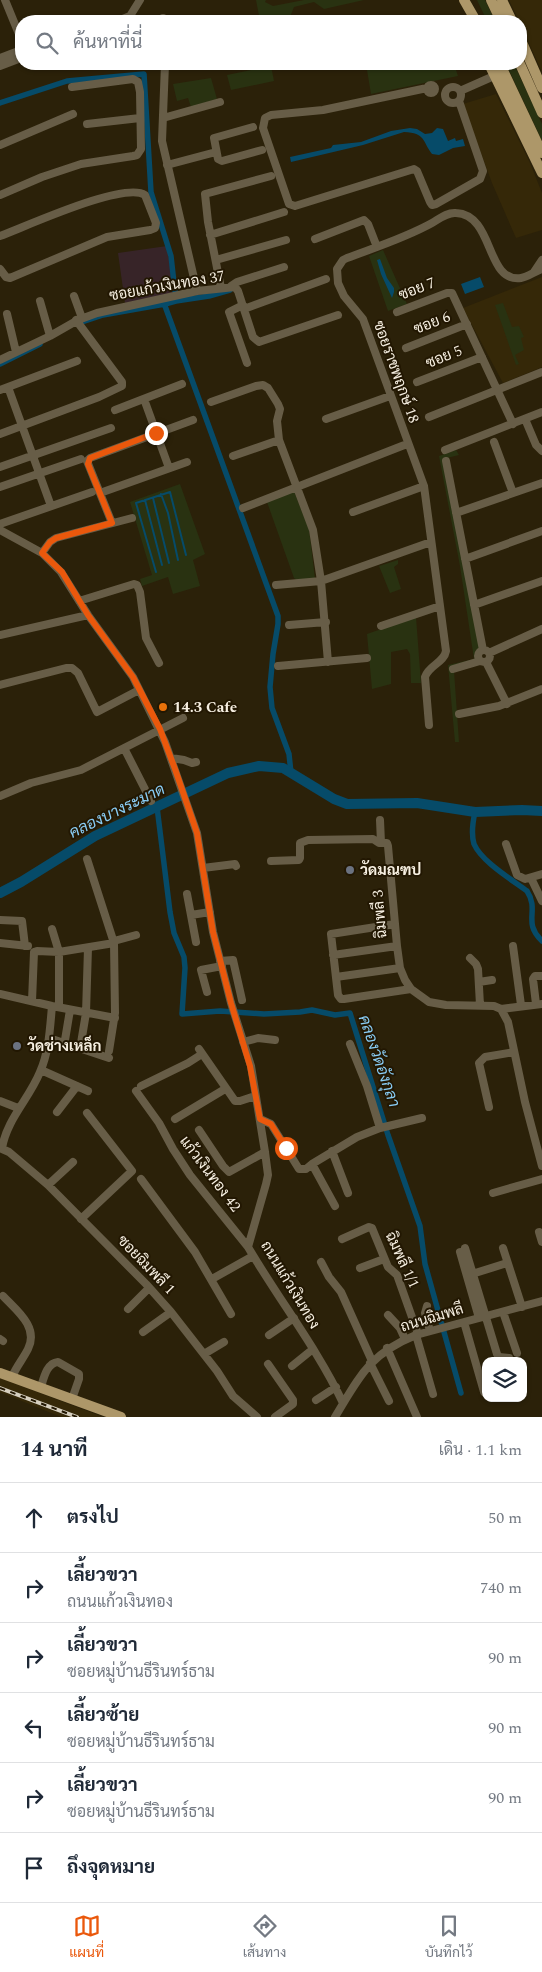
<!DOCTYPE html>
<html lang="th">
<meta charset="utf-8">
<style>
:root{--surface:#fff;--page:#f2f2f3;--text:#1f2937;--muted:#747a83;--line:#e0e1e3;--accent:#ea580c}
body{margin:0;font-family:Spectral,Sarabun,serif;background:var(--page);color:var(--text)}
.controls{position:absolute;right:15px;bottom:15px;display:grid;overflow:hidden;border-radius:10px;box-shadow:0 1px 4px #0004}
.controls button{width:45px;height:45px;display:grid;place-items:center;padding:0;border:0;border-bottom:1px solid var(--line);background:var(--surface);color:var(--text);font:25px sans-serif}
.stop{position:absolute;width:15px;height:15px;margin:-11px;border:4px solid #ea580c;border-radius:50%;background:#fff}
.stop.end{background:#ea580c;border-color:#fff;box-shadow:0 1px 5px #0008}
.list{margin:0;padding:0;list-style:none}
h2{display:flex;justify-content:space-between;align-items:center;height:65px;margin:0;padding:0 20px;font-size:21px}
h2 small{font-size:16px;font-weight:400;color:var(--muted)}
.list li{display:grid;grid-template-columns:32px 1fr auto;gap:15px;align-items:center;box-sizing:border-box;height:70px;padding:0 20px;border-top:1px solid var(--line)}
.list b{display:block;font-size:19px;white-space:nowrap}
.list p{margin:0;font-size:16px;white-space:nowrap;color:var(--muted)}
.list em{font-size:16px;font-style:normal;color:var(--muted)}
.icon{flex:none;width:28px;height:28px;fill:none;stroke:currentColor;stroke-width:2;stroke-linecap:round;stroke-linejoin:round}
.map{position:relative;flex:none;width:542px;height:1417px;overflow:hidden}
.search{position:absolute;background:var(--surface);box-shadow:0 1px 4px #0004;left:15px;right:15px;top:15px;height:55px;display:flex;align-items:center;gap:12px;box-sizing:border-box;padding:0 18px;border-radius:20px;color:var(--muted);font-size:19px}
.sheet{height:485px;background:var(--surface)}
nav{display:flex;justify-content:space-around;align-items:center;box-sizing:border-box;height:70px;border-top:1px solid var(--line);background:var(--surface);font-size:14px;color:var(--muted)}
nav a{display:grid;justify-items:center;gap:2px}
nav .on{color:var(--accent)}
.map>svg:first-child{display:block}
.built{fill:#352808}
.industrial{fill:#372428}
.green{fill:#293211}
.water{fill:#064b69}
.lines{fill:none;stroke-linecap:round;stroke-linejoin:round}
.stream{stroke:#064b69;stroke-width:2}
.canal{stroke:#064b69;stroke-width:5.5}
.river{stroke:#064b69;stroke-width:10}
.minor{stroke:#675d47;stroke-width:8}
.major{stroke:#ad9769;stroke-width:10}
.rail-casing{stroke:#d6cfbf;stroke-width:4}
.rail{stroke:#221702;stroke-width:2;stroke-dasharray:5.5;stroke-linecap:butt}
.route{stroke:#ea580c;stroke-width:6}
.food-dot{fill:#e8710a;stroke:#221702;stroke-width:2}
.worship-dot{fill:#6b7280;stroke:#221702;stroke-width:2}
.labels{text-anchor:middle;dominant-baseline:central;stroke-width:4;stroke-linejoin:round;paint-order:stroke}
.street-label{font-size:15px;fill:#f6efe1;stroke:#221702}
.poi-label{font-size:15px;font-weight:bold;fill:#f6efe1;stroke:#221702;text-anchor:start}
.water-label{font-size:16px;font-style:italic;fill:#89ccf4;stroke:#221702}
</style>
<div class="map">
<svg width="542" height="1417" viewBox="0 0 542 1417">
<rect width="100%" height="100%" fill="#2b2109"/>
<path class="built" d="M509 0H542V72L521 26V21H519Z
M496 94 530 163 542 193V230L516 238 492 183 463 104Z
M542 277V367L503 383 463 308Z
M0 1378 103 1417H62L56 1415 0 1392Z"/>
<path class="industrial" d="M167 246 174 293 125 303 118 253Z"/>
<path class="green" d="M256 0H266L265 2 273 6 304 0H364L324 9 314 2 294 7 290 17 260 21Z
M477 0H485L495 21H487Z
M366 64H478L456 70 458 76 371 94Z
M506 64H514L542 124V141Z
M271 66 274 81 231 90 227 75Z
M211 78 217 99 191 107 188 98 177 101 173 84Z
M383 250 407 304 388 311 369 256Z
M503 303 512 327 519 326 524 337 521 338 524 350 515 355 519 364 516 365 495 305Z
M456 450 459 455 443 459 480 649 478 652 475 662 454 671 459 742H455L448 665 474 659 460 566 439 456Z
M180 484 205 554 193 560 200 586 173 594 168 577 142 586 140 579 152 575 130 502Z
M294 491 309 529 315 579 297 580 294 578 267 502Z
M398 560V564L394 567 401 589 390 593 379 566Z
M416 617 421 683H411L410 654 407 649 391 652V684L372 689 367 634Z"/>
<path class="water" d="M410 128 417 129 425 134 432 133 437 128 443 129 448 141 455 138 456 141 463 139 465 146 453 148 439 155 432 154C422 141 426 133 404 132L363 145 291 162 290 157 331 148 333 145 361 142 391 131Z
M380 259 387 278 394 288V292L392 298 381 274 377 260Z
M480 277 484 287 465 294 461 284Z"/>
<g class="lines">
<path class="stream" d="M161 494 168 513 178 560
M153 498 169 563
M145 500 162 565
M156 572 136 503 170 492 186 555"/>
<path class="canal" d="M0 103 67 81 144 74 151 192 171 256 176 301 165 304V306L278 616V624L273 654 270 687 272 708 289 754 291 773
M176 301 209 296 230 290
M79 323 103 315 165 304
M0 364 40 344
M157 807 170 912 174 933 184 957 185 968 182 1014 220 1011 264 1014 300 1012 312 1010 335 1015 350 1013 388 1135 420 1226 425 1264 461 1393
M475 812C473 821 471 834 474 844 482 862 511 879 527 891 540 911 522 922 542 941"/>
<path class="river" d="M0 893 21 882 95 836 228 773 259 766 283 768 334 799 347 804 417 803 475 812 522 810 542 811"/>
<path class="minor" d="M5 0 21 39
M163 18V21
M118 21 130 16 140 0
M0 58 21 50
M165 64 162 141 197 291
M0 66 21 58
M427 89a4 4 0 1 1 8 0a4 4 0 1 1-8 0Z
M445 95a8 8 0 1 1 16 0a8 8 0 1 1-16 0Z
M427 88 323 110 271 115 265 118 263 128 289 204 295 206 414 169 417 171 430 202 432 205 436 204 480 179 483 171 459 101
M460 91 494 76
M163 118 220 102
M87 124 140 118
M253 127 214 138 218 159 222 161 262 150
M0 145 73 114
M167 165 216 152
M0 195 42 177 81 164 133 156 137 155 141 149 140 92 138 82 133 79 72 87
M210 235 284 212
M0 236C25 227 124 181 145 195L156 223 155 228 150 230 107 237 10 278 6 277 0 269
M315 239 364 220 368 224 377 247
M216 260 286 240
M534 272 542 260
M231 286 237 282 284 267
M221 288 208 222 205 194 271 176
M74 296 82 318
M40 301 50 336
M243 305 229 312 247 363
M244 309 326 279
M397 312 447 293H452L513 424
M7 314 16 352
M406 348 467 324
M0 360 50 336 78 320 97 313 197 291 235 287 238 291 253 337 259 342 338 315
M417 382 482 357
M8 387 51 506
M0 390 77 361
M144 399 169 468
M211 402 256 386 263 385 268 388 278 404 280 409 277 421 279 440 313 530 321 581 328 662
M115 410 182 384
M429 417 542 372
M326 419 390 396
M525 419 536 445 542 451
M0 434 99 397 122 386V382L76 320
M494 442 513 493
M445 450 542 412
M233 456 279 440
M446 461 483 650
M0 467 111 428
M0 487 81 459
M100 493 187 462
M243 508 407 444
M353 512 424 486
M456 513 542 483
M112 523 87 461 90 458 193 420
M0 524 92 492
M0 530 42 553 61 572 88 615 133 677 165 742 197 833 213 932 231 1003 251 1066 265 1152 268 1175 266 1184 248 1247C279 1300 317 1348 343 1403
M42 553 50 542 56 538 132 518
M465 559 542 531
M276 585 321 581 431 542
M79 601 134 584 137 585 140 592 146 638 159 663
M474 605 542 581
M289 625 326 622
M381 626 440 606
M0 635 88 615
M478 656a6 6 0 1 1 12 0a6 6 0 1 1-12 0Z
M489 653 542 629
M486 662 507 704
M278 666 367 658
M453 669 480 661
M0 685 66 668H72L78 673 97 712 139 690
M459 714 499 706 542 689
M429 725 425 677C429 665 444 663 446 651L424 486 363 319 344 296 338 283 337 269 343 260 347 258C376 247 405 238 432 223 439 219 447 212 456 213 495 215 485 283 521 278 528 277 535 271 542 269
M124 748 151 801
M171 758 184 760 192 763 196 762
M0 796 31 783 81 770 183 718
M380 820 381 843
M506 844 517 875 525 879 542 874
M87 859 114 943 115 1013 109 1051
M271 861 299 860 300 858V843L308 840 373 839 379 843H387L388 846 397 946 400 968 405 980 411 989 429 1002 446 1005 494 1006 501 1009
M203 868 235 864 236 866
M531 878 542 901
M187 894 196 942
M191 915 210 912
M0 920 22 921 25 946
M395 924 331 934 338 995 341 999H344L411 989
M52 929 59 952V1007
M114 941 136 935
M0 943 28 946
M513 946 521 1005
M333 955 397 946
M470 958 476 964 478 969 480 1005
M220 961 233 960 242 1000
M336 977 400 968
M479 982 492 980
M207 992 201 970 222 966
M0 994 52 1006 115 1018
M32 1001 34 952 37 951 59 952 114 943
M536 1004 533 979 535 976H542
M501 1009 508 1022 525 1102 542 1166
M501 1009 542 1004
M49 1038 109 1058
M65 1040 70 1010
M243 1042 258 1038 275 1040
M81 1043 86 1013 88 948
M350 1044 367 1086 380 1128
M199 1049 235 1101H240L255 1096
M41 1070 88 1091
M141 1086 188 1063 202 1054
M136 1091 159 1123 173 1149 190 1175 248 1247
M0 1101 18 1108
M489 1107 479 1063 485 1057 514 1052
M57 1112 77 1086
M175 1119 225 1089
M260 1119 271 1124 299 1169H306L312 1164 335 1206
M199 1130 223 1166 229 1172 265 1152
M0 1148 9 1152 48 1185 146 1284 171 1312 217 1371 233 1396 257 1417
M2 1148C7 1119 29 1099 40 1072 49 1052 50 1028 52 1006
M332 1151 348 1193
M312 1164 357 1137 380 1128 422 1118
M141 1179 195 1252 231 1314
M48 1185 73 1162
M493 1193 542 1179
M81 1219 132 1171 87 1113
M539 1232 542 1242
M342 1239 369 1227 372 1228 388 1267 397 1275 418 1334
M465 1248 497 1354 499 1357 509 1358
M503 1248 522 1307
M460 1252 479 1318
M321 1262 329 1277 341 1292 372 1361
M360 1268 384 1259
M472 1274 507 1263
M212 1279 253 1256
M3 1296C17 1311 39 1327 28 1349 23 1359 16 1367 12 1377
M427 1306 425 1313 430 1331
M128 1309 149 1288
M503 1312 517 1353
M388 1315 400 1328 405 1339
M464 1322 484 1392
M143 1332 171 1312
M269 1335 294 1318
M416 1335 433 1394
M0 1339 3 1341
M387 1348 417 1417
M204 1354 224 1342
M370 1363 389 1401
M268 1364 293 1400V1404L275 1417
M292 1366 313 1349
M41 1387C44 1377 47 1363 58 1362L79 1374V1379L72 1399
M316 1400 336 1387
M335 1417C360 1376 369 1354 416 1335L542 1301"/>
<path class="major" d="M464 0 476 21
M491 0 501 21
M502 0 512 21
M521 40 542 88
M489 64 542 173
M500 64 542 153
M520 64 542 113
M0 1373 121 1417"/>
<defs>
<path id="rail" d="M0 1388 77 1417"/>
</defs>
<use href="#rail" class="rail-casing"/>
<use href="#rail" class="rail"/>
</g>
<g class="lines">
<path class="route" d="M156 433 90 458 88 464 112 523 56 538 50 542 42 553 62 572 88 615 133 677 160 729 175 769 197 833 213 932 231 1003 250 1066 260 1119 271 1124 286 1148"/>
</g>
<circle class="food-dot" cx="163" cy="707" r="5"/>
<g class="worship-dot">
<circle cx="350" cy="870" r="5"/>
<circle cx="17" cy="1046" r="5"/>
</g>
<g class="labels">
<g class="street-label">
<text transform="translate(167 286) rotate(-10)">ซอยแก้วเงินทอง 37</text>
<text transform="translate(417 289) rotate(-21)">ซอย 7</text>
<text transform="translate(432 323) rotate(-21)">ซอย 6</text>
<text transform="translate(444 357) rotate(-22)">ซอย 5</text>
<text transform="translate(396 372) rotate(70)">ซอยราชพฤกษ์ 18</text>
<text transform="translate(380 914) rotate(-95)">ฉิมพลี 3</text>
<text transform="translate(210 1174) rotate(53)">แก้วเงินทอง 42</text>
<text transform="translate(402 1260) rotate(65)">ฉิมพลี 1/1</text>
<text transform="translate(146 1265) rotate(46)">ซอยฉิมพลี 1</text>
<text transform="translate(290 1285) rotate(59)">ถนนแก้วเงินทอง</text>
<text transform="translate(432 1318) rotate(-17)">ถนนฉิมพลี</text>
</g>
<g class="poi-label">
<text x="173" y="707">14.3 Cafe</text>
<text x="360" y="870">วัดมณฑป</text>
<text x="27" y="1046">วัดช่างเหล็ก</text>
</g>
<g class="water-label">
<text transform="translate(117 811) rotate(-26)">คลองบางระมาด</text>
<text transform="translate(379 1061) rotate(71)">คลองวัดอังกุลา</text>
</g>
</g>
</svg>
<div class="controls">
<button><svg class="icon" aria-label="layers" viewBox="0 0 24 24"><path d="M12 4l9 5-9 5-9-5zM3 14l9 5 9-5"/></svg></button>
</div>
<div class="stop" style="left:286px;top:1148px"></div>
<div class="stop end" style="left:156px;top:433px"></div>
<div class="search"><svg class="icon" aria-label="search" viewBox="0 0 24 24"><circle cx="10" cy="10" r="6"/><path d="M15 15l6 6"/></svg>ค้นหาที่นี่</div>
</div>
<section class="sheet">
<h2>14 นาที<small>เดิน · 1.1 km</small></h2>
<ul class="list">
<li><svg class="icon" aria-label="ahead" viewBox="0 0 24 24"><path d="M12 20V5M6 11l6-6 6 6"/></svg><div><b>ตรงไป</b></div><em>50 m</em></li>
<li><svg class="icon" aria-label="right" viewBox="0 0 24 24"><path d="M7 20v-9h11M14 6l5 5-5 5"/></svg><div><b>เลี้ยวขวา</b><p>ถนนแก้วเงินทอง</p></div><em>740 m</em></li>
<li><svg class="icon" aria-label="right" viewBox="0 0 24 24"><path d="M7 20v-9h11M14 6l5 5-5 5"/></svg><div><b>เลี้ยวขวา</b><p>ซอยหมู่บ้านธีรินทร์ธาม</p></div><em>90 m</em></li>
<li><svg class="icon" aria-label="left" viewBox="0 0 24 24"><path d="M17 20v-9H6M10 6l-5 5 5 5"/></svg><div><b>เลี้ยวซ้าย</b><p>ซอยหมู่บ้านธีรินทร์ธาม</p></div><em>90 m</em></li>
<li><svg class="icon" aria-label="right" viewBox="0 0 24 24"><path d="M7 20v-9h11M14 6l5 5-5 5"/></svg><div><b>เลี้ยวขวา</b><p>ซอยหมู่บ้านธีรินทร์ธาม</p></div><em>90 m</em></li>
<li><svg class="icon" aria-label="arrive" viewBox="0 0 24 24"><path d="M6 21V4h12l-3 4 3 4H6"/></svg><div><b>ถึงจุดหมาย</b></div></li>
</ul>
</section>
<nav>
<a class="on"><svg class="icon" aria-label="map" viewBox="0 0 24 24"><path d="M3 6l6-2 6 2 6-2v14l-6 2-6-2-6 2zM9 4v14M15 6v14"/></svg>แผนที่</a>
<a><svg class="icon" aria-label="directions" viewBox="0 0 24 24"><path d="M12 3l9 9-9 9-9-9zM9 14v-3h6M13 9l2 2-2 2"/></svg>เส้นทาง</a>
<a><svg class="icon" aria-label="saved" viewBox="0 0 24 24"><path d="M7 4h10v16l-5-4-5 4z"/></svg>บันทึกไว้</a>
</nav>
